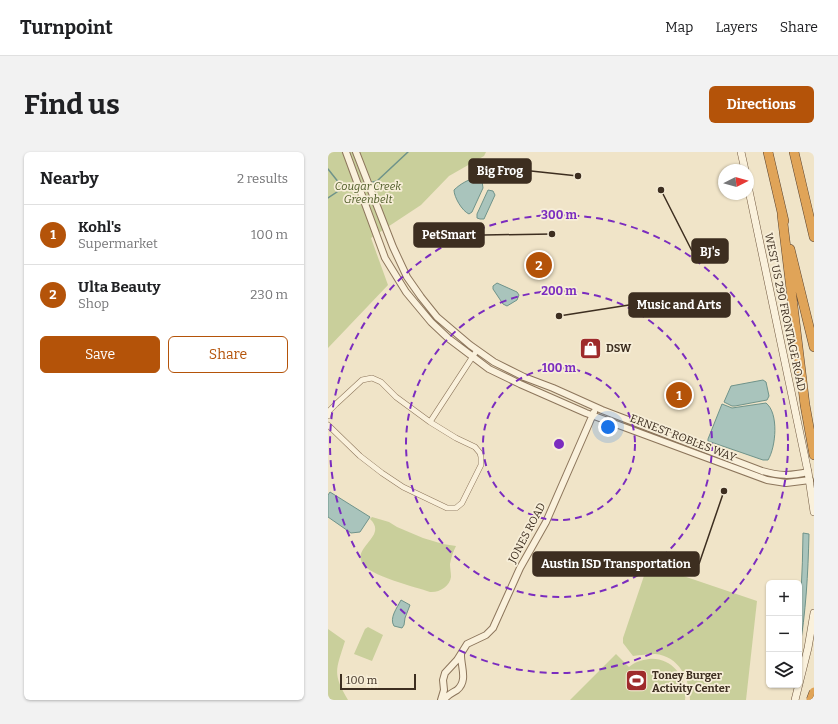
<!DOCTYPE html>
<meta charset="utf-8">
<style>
:root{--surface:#fff;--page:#f2f2f2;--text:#202124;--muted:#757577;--line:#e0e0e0;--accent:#b45309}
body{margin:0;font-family:Bitter,serif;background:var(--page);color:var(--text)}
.controls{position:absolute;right:12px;bottom:12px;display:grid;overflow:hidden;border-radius:6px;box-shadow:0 1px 3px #0004}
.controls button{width:36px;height:36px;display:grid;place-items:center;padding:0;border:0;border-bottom:1px solid var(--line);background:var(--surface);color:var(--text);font:20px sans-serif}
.compass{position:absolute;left:390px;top:12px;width:36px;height:36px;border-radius:50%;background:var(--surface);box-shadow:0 1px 3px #0004;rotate:84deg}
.scale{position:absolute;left:12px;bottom:10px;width:76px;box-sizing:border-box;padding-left:4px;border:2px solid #3d2e20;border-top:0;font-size:11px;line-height:14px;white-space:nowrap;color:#3d2e20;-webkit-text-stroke:3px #f7eed8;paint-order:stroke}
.you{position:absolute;left:280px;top:275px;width:14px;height:14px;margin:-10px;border:3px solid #fff;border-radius:50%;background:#1a73e8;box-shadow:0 0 0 6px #1a73e833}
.badge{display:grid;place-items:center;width:26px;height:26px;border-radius:50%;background:var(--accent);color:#fff;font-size:13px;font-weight:700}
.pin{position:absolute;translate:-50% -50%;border:2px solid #fff;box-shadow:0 1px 4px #0006}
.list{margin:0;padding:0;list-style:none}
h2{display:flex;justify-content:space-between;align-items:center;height:52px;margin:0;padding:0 16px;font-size:17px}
h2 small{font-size:13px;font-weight:400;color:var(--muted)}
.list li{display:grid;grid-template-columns:26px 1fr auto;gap:12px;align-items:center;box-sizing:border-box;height:60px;padding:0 16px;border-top:1px solid var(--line)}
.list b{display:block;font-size:15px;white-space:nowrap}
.list p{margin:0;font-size:13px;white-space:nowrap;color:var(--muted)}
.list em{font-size:13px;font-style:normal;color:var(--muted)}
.actions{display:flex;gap:8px;padding:12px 16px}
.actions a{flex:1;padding:9px 0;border:1px solid var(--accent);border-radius:6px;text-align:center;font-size:14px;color:var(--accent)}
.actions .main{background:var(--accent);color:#fff}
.icon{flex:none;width:22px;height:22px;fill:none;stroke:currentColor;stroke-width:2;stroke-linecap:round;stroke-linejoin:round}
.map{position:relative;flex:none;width:486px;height:548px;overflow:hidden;border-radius:6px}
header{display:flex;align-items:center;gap:24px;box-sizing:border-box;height:56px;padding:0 20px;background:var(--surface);border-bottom:1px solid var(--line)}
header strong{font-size:19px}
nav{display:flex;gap:22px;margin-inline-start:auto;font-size:14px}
.intro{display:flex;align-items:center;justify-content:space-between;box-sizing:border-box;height:96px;padding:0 24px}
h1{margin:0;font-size:28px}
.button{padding:10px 18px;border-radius:6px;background:var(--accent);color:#fff;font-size:14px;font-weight:700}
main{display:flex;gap:24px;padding:0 24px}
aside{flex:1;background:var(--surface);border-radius:6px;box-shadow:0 1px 3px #0004}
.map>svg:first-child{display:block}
.green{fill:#c9cf9b}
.water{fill:#a9c4bc;stroke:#6f938a}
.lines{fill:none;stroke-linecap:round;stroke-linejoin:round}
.stream{stroke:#6f938a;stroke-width:1.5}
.minor-casing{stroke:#8d765c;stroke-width:6}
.tertiary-casing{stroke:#8d765c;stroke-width:8}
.secondary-casing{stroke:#6f573f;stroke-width:8}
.motorway-casing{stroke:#5b4430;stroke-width:10}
.minor{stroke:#faf1dc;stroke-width:5}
.tertiary{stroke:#faf1dc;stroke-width:6}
.secondary{stroke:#faf1dc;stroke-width:7}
.motorway{stroke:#e0a458;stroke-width:9}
.motorway-bridge-casing{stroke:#5b4430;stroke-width:10;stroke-linecap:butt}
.motorway-bridge{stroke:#e0a458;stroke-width:9}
.ring{fill:none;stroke:#7b2cbf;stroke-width:2;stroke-dasharray:7 5}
.labels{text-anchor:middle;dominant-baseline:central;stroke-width:3.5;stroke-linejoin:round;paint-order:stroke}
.park-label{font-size:11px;font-style:italic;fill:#4d5a26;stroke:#f7eed8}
.street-label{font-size:11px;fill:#3d2e20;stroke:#f7eed8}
.poi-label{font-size:11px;font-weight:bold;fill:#3d2e20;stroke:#f7eed8;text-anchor:start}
.centre{fill:#7b2cbf;stroke:#f7eed8;stroke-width:2}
.ring-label{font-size:12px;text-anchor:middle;font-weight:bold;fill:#7b2cbf;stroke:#f7eed8;stroke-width:3.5;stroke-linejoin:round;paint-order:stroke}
.leader{fill:none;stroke:#3d2e20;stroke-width:1.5}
.callout-dot{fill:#3d2e20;stroke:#f7eed8;stroke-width:1.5}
.callout{fill:#3d2e20;stroke:#3d2e20;stroke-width:1.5}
.callout-label{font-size:12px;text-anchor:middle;font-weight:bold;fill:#fff}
</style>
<header>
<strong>Turnpoint</strong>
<nav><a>Map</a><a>Layers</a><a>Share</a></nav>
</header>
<div class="intro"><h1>Find us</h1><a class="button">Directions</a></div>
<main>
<aside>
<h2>Nearby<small>2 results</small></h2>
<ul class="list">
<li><span class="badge">1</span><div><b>Kohl's</b><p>Supermarket</p></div><em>100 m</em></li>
<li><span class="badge">2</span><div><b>Ulta Beauty</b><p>Shop</p></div><em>230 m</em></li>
</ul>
<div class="actions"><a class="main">Save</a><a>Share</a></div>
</aside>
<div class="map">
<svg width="486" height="548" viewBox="0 0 486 548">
<rect width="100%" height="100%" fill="#f0e4c8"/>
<path class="green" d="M0 0H158L156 4 121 24 93 53 43 86 60 133 0 196Z
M44 365 61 370 69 375 95 386 115 392 128 394C125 400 123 406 122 412 122 416 123 420 123 425 122 434 111 441 102 440 88 435 41 424 34 411 25 394 60 384 42 367Z
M320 412 429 449 418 548H362C362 527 351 504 327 502 320 502 312 503 305 504L295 491V486Z
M40 475 55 483 44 509 26 502 37 477Z
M0 477 17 489C8 518 4 521 20 548H0Z
M288 502 301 515C307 510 313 508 321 507 344 505 360 526 357 548H242Z"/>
<path class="water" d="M150 25 154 29 155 36 144 60 141 62C134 59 126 45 126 38 132 32 141 27 150 25Z
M160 38 165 39 167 43 156 67H152L149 66V62Z
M169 131 189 140 191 143 189 148 179 154 175 152 165 137V134Z
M435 228 438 230 441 244 439 248 407 254H404L396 250 403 234Z
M438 251C451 261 448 295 440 308H435L380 289V287L394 252 404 256Z
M2 340 42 365 32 380 23 381 0 365V343Z
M475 381 481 382C480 422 478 460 471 500 471 460 475 421 475 381Z
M73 448 82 453 77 466 76 473 74 476 66 474C61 466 69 456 73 448Z"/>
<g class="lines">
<path class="stream" d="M0 17 15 36
M41 31 49 29 80 0
M0 46 15 36 28 33"/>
<defs>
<path id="minor" d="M0 264 1 259 8 252 34 228 44 226 53 230 68 245 102 270 128 286 147 295 152 301 153 305V313L134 351 128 356H119L75 335 54 321 32 304 0 273
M102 270 149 198"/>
<path id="tertiary" d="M18 0 57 106 78 140 103 170 120 186 161 217 192 232 258 261 439 328 458 331 482 328
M28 0 65 95 79 125 93 145 109 165 142 193 166 210 196 225 225 236 274 258 434 319C451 324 463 324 480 320
M113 548 116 538 115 528 117 521 129 508 139 492 158 483 165 476 192 416 218 370 266 260
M116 548C119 543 124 541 129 538 140 529 133 515 133 503"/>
<path id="secondary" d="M413 0 417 18
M420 34 480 320 486 360
M467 548 480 496 486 461"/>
<path id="motorway" d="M440 0 456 69
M466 0 486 85
M454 63 477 253 486 303
M462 97 486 195"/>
</defs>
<use href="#minor" class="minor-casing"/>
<use href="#tertiary" class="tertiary-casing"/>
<use href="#secondary" class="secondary-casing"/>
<use href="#motorway" class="motorway-casing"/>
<use href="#minor" class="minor"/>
<use href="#tertiary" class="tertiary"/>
<use href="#secondary" class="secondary"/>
<use href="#motorway" class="motorway"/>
<defs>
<path id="motorway-bridge" d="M483 548 486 540"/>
</defs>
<use href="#motorway-bridge" class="motorway-bridge-casing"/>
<use href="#motorway-bridge" class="motorway-bridge"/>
</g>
<g class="ring">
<circle cx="231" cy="292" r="76"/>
<circle cx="231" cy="292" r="153"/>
<circle cx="231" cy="292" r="229"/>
</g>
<defs>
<symbol id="shop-square" viewBox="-11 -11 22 22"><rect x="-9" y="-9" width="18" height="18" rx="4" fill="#9e2a2b" stroke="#f7eed8"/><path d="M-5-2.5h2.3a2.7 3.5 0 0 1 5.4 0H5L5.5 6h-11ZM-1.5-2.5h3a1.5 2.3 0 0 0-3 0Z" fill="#fff"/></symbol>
<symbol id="stadium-square" viewBox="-11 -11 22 22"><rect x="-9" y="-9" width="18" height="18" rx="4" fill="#9e2a2b" stroke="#f7eed8"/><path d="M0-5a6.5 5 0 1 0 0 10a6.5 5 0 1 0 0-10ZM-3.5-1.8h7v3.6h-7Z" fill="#fff"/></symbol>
</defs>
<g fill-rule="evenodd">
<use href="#shop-square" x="250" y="184" width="25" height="25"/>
<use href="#stadium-square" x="296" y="516" width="25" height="25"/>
</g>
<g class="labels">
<g class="park-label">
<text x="40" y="34">Cougar Creek<tspan x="40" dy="13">Greenbelt</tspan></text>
</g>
<g class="street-label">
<text transform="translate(457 160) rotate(78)">WEST US 290 FRONTAGE ROAD</text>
<text transform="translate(355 286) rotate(21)">ERNEST ROBLES WAY</text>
<text transform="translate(199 381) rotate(-62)">JONES ROAD</text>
</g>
<g class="poi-label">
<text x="278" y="196">DSW</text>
<text x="324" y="523">Toney Burger<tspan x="324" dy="13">Activity Center</tspan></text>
</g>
</g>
<circle cx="231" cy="292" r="6" class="centre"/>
<g class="ring-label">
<text x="231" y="67">300 m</text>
<text x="231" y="143">200 m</text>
<text x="231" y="220">100 m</text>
</g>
<path class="leader" d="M250 24L203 19M224 82L156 83M333 38L364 99M231 164L301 153M396 339L371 412"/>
<g class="callout-dot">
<circle cx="250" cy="24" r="4"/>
<circle cx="224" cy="82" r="4"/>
<circle cx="333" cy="38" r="4"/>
<circle cx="231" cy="164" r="4"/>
<circle cx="396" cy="339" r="4"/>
</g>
<g class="callout">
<rect x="141" y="7" width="62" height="24" rx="4"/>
<rect x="86" y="71" width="70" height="24" rx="4"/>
<rect x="364" y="87" width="36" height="24" rx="4"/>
<rect x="301" y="141" width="101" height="24" rx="4"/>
<rect x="205" y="400" width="166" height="24" rx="4"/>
</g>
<g class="callout-label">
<text x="172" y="23">Big Frog</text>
<text x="121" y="87">PetSmart</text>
<text x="382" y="104">BJ's</text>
<text x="351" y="157">Music and Arts</text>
<text x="288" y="416">Austin ISD Transportation</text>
</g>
</svg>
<div class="controls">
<button>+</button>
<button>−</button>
<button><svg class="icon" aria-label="layers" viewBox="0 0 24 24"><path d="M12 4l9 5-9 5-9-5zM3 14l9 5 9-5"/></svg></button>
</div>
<svg class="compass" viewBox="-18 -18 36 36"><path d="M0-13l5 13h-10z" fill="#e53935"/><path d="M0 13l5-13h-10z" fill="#757577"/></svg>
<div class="scale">100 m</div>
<div class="you"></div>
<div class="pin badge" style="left:351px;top:243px">1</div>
<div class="pin badge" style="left:211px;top:113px">2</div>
</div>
</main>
